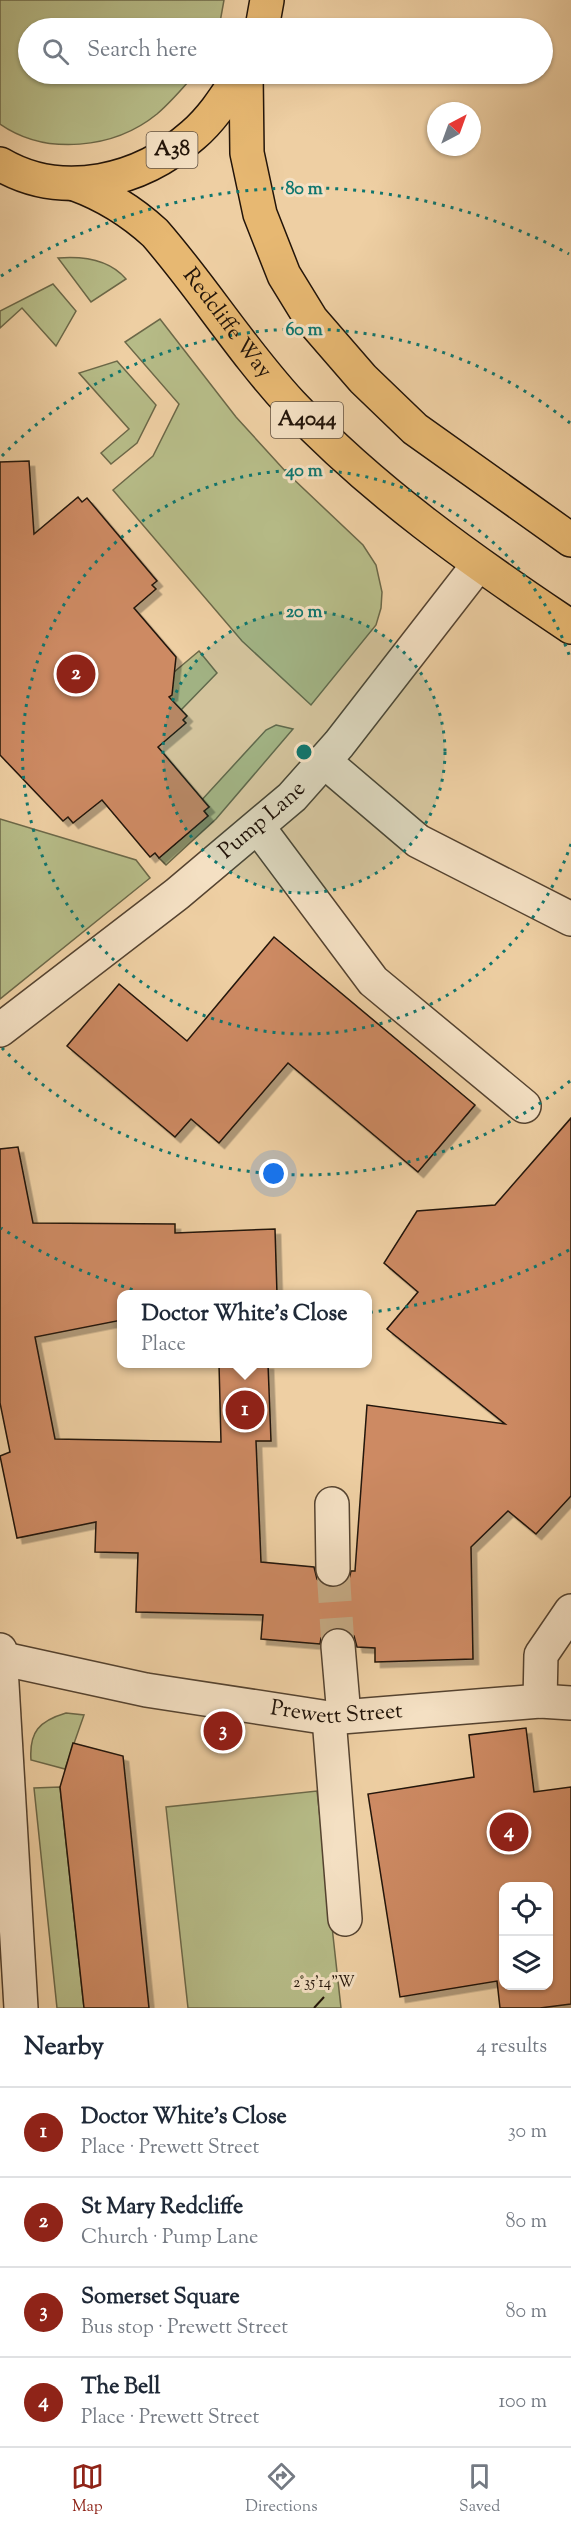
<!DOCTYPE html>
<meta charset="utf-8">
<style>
:root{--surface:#fff;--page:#f6f6f7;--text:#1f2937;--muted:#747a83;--line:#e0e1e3;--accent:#8f2418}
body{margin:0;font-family:"Sorts Mill Goudy",serif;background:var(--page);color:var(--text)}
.controls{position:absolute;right:18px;bottom:18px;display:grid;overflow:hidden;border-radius:12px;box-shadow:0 2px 4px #0004}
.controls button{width:54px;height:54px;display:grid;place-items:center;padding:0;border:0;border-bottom:2px solid var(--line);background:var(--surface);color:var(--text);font:30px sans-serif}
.compass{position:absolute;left:427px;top:102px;width:54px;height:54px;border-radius:50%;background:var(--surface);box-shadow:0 2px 4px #0004;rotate:41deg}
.you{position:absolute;left:274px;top:1174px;width:21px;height:21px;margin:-15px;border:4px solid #fff;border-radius:50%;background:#1a73e8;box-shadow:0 0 0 9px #1a73e833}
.badge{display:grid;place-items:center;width:39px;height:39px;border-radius:50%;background:var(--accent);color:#fff;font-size:20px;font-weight:700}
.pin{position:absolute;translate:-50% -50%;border:3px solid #fff;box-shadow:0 2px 6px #0006}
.popup{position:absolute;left:117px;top:1290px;width:255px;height:78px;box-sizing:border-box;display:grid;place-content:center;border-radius:12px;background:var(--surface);filter:drop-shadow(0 2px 4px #0005);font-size:20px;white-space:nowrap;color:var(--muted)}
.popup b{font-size:22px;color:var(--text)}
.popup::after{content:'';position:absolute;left:50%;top:100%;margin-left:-12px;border:12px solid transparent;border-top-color:var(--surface)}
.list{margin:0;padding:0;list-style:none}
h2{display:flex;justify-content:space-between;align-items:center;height:78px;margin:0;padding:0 24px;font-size:26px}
h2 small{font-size:20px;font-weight:400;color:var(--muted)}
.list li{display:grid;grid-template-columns:39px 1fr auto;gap:18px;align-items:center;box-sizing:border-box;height:90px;padding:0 24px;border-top:2px solid var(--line)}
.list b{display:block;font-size:22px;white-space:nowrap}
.list p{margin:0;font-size:20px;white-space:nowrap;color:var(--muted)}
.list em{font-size:20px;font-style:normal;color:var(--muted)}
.icon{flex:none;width:33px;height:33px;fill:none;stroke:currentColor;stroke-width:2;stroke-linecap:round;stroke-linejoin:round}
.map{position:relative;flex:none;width:571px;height:2008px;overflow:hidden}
.search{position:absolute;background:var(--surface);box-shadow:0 2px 4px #0004;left:18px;right:18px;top:18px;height:66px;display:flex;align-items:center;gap:15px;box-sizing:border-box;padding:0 21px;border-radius:33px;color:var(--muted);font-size:22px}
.sheet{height:438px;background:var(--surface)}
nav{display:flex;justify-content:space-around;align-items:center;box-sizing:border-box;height:84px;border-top:2px solid var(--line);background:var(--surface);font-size:16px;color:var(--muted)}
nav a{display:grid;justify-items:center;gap:3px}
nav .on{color:var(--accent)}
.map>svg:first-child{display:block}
.green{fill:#b6bb87;stroke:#6c6848;stroke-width:1.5}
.building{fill:#cd8a63;stroke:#221409;stroke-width:1.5;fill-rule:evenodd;filter:url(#shadow)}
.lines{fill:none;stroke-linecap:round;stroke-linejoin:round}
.minor-tunnel{stroke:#c5aa84;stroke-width:33;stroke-dasharray:33 16;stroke-linecap:butt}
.minor-casing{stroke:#554330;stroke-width:36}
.major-casing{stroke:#221409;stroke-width:36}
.minor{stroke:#f4e0c3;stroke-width:33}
.major{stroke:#e7b872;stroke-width:33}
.ticks{fill:none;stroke:#221409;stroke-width:2}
.ring{fill:none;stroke:#0f766e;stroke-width:3;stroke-dasharray:3 6}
.labels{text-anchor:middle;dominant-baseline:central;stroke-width:6;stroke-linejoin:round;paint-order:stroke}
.shield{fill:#f4e0c3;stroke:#615141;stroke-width:1.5}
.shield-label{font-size:21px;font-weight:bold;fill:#221409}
.street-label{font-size:22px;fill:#221409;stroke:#f4e0c3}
.ticks-label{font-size:15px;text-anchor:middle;fill:#221409;stroke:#f4e0c3;stroke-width:6;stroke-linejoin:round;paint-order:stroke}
.centre{fill:#0f766e;stroke:#f4e0c3;stroke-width:3}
.ring-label{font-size:18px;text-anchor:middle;font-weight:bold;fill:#0f766e;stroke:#f4e0c3;stroke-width:6;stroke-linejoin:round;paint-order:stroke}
</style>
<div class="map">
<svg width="571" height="2008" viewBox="0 0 571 2008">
<defs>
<filter id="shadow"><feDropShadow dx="5.5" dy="5.5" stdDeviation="0" flood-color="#0004"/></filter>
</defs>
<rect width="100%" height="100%" fill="#eecfa3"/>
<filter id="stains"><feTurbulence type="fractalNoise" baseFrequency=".00333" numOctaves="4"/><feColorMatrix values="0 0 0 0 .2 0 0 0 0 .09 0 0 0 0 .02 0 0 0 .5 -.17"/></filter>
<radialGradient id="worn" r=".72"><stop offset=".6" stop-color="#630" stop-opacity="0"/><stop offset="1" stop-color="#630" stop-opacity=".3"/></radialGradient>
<path class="green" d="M0 0H224L219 28H28V74H195C183 88 171 102 157 114 114 149 46 156 0 124Z
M58 258C83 256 109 259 126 279L91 302Z
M53 284 76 311 56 346 22 308 0 328V311Z
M160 319 236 417 287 473 363 545 376 565 382 592 381 608 376 625 311 705 242 641 113 490 153 456 179 404 125 342Z
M117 361 156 405 137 443 111 464 101 453 129 429 79 373Z
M199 651 217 673 181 710 166 699 170 696 167 678Z
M276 725 293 729 216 819 166 865 159 858 208 816 204 811 209 807 198 804 266 730Z
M0 819 136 860 150 878 0 999Z
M66 1713 84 1715 65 1769 31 1760C29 1732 39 1721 66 1713Z
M60 1787 84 2008H57L34 1788Z
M317 1791 341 2008H188L166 1807Z"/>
<path class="building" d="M29 461 34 534 78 497 82 502 87 498 157 581 152 585 156 589 134 608 176 657 172 695 169 697 187 716 183 720 186 723 158 747 209 807 204 811 208 816 159 858 155 853 150 857 102 800 73 823 68 817 63 821 0 755V462Z
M274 937 475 1105 418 1172 288 1063 219 1143 191 1119 175 1137 67 1046 119 984 187 1041Z
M571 1118V1496L536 1534 508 1511 471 1547 473 1659 375 1662V1648L357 1647 354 1636 345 1629 336 1627 328 1630 321 1638 320 1644 261 1639 263 1615 136 1612 138 1553 95 1552 96 1522 17 1538 0 1456 10 1452 0 1403V1149L18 1147 33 1223 175 1224V1233L275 1229 277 1294H122V1320L35 1337 55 1439 221 1442 219 1364H268L271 1441H256L261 1562 314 1567 317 1579 324 1586 334 1588 343 1585 349 1579 351 1571H355L367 1405 505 1424 387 1329 418 1292 384 1263 417 1211 495 1205Z
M526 1728 534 1792 571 1787V2004L540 2008H500L497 1981 400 1997 368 1794 474 1777 469 1735ZM504 1887H549V1986H504Z
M73 1743 123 1756 149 2008H84L60 1787Z"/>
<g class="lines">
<path class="minor-tunnel" d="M333 1569 338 1646"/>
<defs>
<g id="minor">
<path d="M324 761 418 841 571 919"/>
<path d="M258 827 373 981 524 1106"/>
<path id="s1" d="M0 1030 177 894 292 797 339 744 478 565"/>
<path d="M332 1504 333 1569"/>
<path d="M338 1646 344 1716"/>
<path d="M0 1650 21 2008"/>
<path id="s2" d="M0 1658 146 1690 329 1718 540 1701 571 1703"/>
<path d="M540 1701 541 1655 571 1611"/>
<path d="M329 1718 345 1919"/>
</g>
<g id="major">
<path d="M262 28 267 0"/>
<path d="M246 74 247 153 260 214 284 275 311 319 363 379 415 429 571 540"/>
<path d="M0 164C63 201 141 181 193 135 213 118 227 95 241 74"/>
<path id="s3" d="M75 184C105 195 131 211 155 233 203 288 241 350 291 404 373 491 472 561 571 627"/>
</g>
</defs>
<use href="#minor" class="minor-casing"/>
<use href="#major" class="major-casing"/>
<use href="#minor" class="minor"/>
<use href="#major" class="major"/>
</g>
<path class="ticks" d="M314 2008 324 1997"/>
<circle cx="304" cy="752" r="141" fill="#0f766e" fill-opacity=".12"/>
<g class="ring">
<circle cx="304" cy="752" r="141"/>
<path d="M571 844A282 282 0 1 1 571 660"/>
<path d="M570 1081A423 423 0 0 1 2 1048M2 456A423 423 0 0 1 570 423"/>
<path d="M569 1250A564 564 0 0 1 1 1228M1 276A564 564 0 0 1 569 254"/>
</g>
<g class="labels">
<g class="shield">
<rect x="146.5" y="132" width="51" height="36" rx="4.5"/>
<rect x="271" y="402" width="72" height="36" rx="4.5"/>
</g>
<g class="shield-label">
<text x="172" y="150">A38</text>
<text x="307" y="420">A4044</text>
</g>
<g class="street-label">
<text stroke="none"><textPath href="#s3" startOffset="210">Redcliffe Way</textPath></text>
<text stroke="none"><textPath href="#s1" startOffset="336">Pump Lane</textPath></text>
<text stroke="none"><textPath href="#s2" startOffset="342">Prewett Street</textPath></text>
</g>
</g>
<g class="ticks-label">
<text x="324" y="1987">2°35'14"W</text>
</g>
<circle cx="304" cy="752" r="9" class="centre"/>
<g class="ring-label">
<text x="304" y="194">80 m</text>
<text x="304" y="335">60 m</text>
<text x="304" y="476">40 m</text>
<text x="304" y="617">20 m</text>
</g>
<rect width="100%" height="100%" filter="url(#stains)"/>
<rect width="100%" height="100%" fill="url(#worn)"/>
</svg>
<div class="controls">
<button><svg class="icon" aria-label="locate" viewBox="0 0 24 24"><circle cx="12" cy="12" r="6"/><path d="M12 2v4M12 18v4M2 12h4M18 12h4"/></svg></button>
<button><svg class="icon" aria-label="layers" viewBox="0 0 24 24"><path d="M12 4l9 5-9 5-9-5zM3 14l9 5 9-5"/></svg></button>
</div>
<svg class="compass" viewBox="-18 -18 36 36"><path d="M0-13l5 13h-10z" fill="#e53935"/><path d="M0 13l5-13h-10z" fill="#747a83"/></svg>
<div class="you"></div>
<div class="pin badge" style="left:245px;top:1410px">1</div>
<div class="popup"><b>Doctor White's Close</b>Place</div>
<div class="pin badge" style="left:76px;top:674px">2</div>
<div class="pin badge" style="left:223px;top:1731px">3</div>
<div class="pin badge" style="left:509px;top:1832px">4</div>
<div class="search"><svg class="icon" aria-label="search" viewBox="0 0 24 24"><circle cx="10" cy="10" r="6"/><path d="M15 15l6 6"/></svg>Search here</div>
</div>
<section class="sheet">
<h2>Nearby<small>4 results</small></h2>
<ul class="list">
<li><span class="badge">1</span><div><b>Doctor White's Close</b><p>Place · Prewett Street</p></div><em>30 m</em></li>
<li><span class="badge">2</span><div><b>St Mary Redcliffe</b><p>Church · Pump Lane</p></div><em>80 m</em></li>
<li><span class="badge">3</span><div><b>Somerset Square</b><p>Bus stop · Prewett Street</p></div><em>80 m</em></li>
<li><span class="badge">4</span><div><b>The Bell</b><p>Place · Prewett Street</p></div><em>100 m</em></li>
</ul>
</section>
<nav>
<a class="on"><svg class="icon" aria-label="map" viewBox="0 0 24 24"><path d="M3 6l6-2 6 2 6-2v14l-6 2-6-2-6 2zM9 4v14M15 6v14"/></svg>Map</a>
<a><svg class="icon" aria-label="directions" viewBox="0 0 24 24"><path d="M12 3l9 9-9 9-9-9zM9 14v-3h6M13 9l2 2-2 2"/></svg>Directions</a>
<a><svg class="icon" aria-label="saved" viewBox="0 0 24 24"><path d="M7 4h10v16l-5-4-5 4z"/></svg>Saved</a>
</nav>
